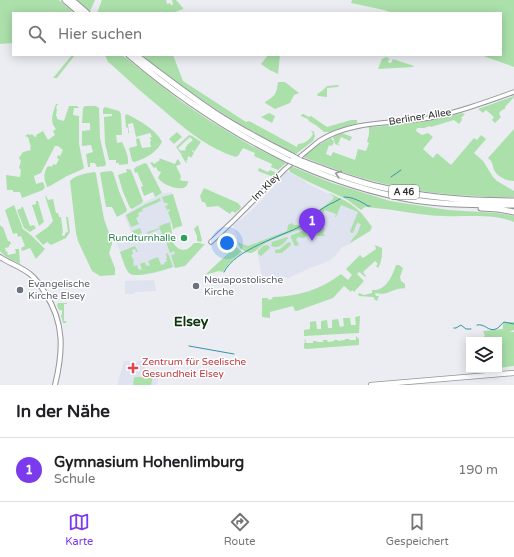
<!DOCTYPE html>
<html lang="de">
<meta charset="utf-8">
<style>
:root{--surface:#fff;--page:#f6f6f6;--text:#202124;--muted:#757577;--line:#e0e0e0;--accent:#7c3aed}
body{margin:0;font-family:"Varela Round",sans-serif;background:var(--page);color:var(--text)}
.controls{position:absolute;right:12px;bottom:12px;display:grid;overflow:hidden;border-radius:0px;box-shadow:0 2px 10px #0003}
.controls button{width:36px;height:36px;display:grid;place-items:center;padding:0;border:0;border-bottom:1px solid var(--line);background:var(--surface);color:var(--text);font:20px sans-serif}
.you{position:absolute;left:227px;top:243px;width:14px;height:14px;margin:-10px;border:3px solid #fff;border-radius:50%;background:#1a73e8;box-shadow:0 0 0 6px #1a73e833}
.badge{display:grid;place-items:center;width:26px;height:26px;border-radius:50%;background:var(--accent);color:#fff;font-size:13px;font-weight:700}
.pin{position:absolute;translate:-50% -33px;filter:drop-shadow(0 1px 2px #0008)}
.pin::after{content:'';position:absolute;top:21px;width:14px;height:12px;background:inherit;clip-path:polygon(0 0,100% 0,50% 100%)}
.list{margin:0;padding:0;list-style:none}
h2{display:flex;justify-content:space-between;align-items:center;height:52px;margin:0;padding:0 16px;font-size:17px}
h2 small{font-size:13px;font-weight:400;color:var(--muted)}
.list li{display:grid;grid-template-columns:26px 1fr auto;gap:12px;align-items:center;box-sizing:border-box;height:64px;padding:0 16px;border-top:1px solid var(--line)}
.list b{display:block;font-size:15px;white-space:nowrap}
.list p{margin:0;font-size:13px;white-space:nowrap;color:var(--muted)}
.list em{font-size:13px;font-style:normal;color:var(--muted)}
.icon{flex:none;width:22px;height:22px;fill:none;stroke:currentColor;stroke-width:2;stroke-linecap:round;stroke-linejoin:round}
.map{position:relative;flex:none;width:514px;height:385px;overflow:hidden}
.search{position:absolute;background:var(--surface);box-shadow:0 2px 10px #0003;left:12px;right:12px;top:12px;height:44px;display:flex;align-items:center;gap:10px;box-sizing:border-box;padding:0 14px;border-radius:0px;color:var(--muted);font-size:15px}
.sheet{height:116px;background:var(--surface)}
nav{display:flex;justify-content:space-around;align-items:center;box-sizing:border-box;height:56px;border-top:1px solid var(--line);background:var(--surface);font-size:11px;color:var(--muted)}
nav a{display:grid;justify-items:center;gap:2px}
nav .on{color:var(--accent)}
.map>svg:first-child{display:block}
.built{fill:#dfe3f0}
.green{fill:#abe0ab;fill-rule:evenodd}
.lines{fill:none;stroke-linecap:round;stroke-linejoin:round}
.stream{stroke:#3593aa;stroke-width:1}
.tertiary-casing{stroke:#94959a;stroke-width:5.5}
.secondary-casing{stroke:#94959a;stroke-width:6}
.primary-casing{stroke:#94959a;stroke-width:6}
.motorway-casing{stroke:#94959a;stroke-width:7}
.tertiary{stroke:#fff;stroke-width:3.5}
.secondary{stroke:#fff;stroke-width:4}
.primary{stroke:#fff;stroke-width:4.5}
.motorway{stroke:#fff;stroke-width:5}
.motorway-bridge-casing{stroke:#94959a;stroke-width:7;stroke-linecap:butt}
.motorway-bridge{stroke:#fff;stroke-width:5}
.oneway{stroke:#989898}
.leisure-dot{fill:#2e9e5b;stroke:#fff;stroke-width:1.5}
.worship-dot{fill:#6b7280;stroke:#fff;stroke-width:1.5}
.health-dot{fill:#e0444e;stroke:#fff;stroke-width:1.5}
.labels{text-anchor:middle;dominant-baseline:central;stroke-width:3;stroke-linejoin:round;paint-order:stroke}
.shield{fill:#fff;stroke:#6e6e70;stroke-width:1}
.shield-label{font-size:9px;font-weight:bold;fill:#303032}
.street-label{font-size:10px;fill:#303032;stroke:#fff}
.leisure-label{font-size:10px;fill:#27864d;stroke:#fff;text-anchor:end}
.worship-label{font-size:10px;fill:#5b616d;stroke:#fff;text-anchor:start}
.health-label{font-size:10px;fill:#be3a42;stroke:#fff;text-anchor:start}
.district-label{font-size:14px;font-weight:bold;fill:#0b3610;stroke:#fff}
</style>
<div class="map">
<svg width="514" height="385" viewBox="0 0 514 385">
<rect width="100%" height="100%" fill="#ebedf2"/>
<path class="built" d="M287 171 304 180 308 184 327 193 334 197 332 200 298 225 288 231 248 246 236 242 237 236 233 225 245 216 255 207 280 180 282 175Z
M172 192 181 220 166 226 179 265 155 273 132 275 128 272 116 242 133 236 124 215 145 202 164 193Z
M342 199 351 204 361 212 372 227 370 231 348 245 342 247 336 255 329 261 310 268 287 279V277L262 279 257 249 262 244 294 230 317 214Z
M154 280 156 291 135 292 134 294H125V281Z
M124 361H145V376H159L157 385H117Z"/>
<path class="green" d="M0 0H59L74 13H13V43L0 44Z
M77 0H95L90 11Z
M102 0H166L167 4 170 3 171 5H173L172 0H176L183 8V9L172 13H97Z
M352 0H514V67L481 55H501V13H393L384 10 351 3Z
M72 55H75L57 78H53Z
M105 55H122L182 102 207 119 250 145 286 163 278 170 271 167 272 164 254 156 255 153 243 148 238 156H237L236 157C207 148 184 128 162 109 145 95 129 81 113 66L108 62Z
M142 55H173L183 81 246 122 249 121 297 147 298 144C304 144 311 139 313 134L311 130 314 132 315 136 313 141 296 154 291 152C238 125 188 93 142 55Z
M268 55H280L278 74 272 71H271L261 64Z
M386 57 390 59 388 61 389 63H391L393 59 414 66 413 67 378 69 382 59Z
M278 82H285L299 93 294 95 290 103 275 109 265 103V102C276 95 276 95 278 82Z
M339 85 338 87 327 88V97L318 96 317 94 322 91 327 86Z
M514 96V97L505 107V109C501 110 497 113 501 117L495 123 492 120 494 117 486 110 483 113 478 109Z
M56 104H59L57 105 56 109H57L56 116 57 117V119L64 121 69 106H77L79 108H74L73 115 79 116V144L84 168 83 169 67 176 50 186 47 187C44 178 43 176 47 167L50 166 52 167 53 164 56 165 59 159 57 158 58 155 60 156 63 150 58 146H55L41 173 34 176 36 184 43 182 45 187 43 190 22 198 20 192H13V190H7L6 175 20 177 21 170 19 168 21 161 19 158 23 152 31 150 30 147H31L28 137 25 136 28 134 30 135 32 134 35 137 37 136 36 135 43 131 48 140 55 135 53 131 56 129C49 122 53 112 56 104Z
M85 106H96L99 108 100 138 106 164 105 166 97 167 95 163H90V167H88L86 154 93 152 91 145 82 146V131L90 130V123H82L83 108Z
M105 107 119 111 121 114 122 135H116L117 143 122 142C125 148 129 157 128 164L119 165V163H116V160H109L105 143 104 117 112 116V114H103V109Z
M269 113 275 116 272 123 261 117Z
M462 113 465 114 461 118 462 120 459 124 454 120 431 127 430 126 424 128H417L416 131 422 135 428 133 433 137 423 149 433 158 437 153 451 165 474 138 477 140 481 135 486 139 474 153 483 161 493 177 497 181 514 191V197C502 198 490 197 477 196 445 195 413 191 381 183 354 177 329 167 303 157L316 146 331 138 334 142 332 146 329 145 326 154 331 156 333 152 355 160 358 149 366 151 369 143 367 142 369 134V127C401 125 431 121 462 113Z
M127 114C138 120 157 130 162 142 157 152 145 159 134 162L132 161 129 148 137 146 136 139 139 138 142 148 151 147 150 142 151 141 150 137H152L150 133 136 137 133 123 128 124 129 133H128V128L126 127 125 116Z
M303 114 309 117 311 116 327 127 351 120H357V123L330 132H324L317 126 309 121 308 119 301 116V115Z
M514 129V181C506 181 498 177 494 170 492 164 493 162 488 158Z
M177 132 182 137 174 144 169 139Z
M342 133 352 137 350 141 341 137 338 144 341 146 335 144 333 137Z
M189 135 192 136 201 142 194 152 193 150 192 151 194 153 191 158 189 156 187 158 188 159 186 161 187 162 189 161 186 163 181 155 183 153 181 154 176 147ZM190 137 193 140 187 145V146L185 148 186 149 184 151 183 150 181 151 178 148Z
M159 158 175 164 177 160 178 159 181 164 176 166 181 176 180 180 183 181H188C188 195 163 186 158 178L161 172 158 171 156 167 154 168 150 163 152 162 154 164 160 160Z
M145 163 147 164 162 193 155 197 153 192 144 196 141 187 143 186 137 172 135 173 134 169 136 167Z
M291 166 310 174 332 183 390 201 448 210 497 213 514 216V222C493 213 467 217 444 216 429 216 414 213 399 211 388 209 376 208 365 207L361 210 346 199 309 182 290 172 289 169Z
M259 168 268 172 270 170 277 173 274 175 271 176 258 171Z
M126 169H128L131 170 143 201 142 203 132 209 130 208 123 192 118 175 127 172Z
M111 171 113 172 119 191 127 210 126 212 117 217 112 207H106L100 173 102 172Z
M95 172 96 174 104 219 112 241V244L109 253 115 268V275L100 276 92 271 78 241 76 233 70 181C75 175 87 173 95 172Z
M204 188 238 203 241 207 240 209 235 213 232 211 230 214 218 206 207 207 205 203 204 202H202L200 196Z
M328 193C349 201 359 208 372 227L370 231 350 243 353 238 357 234 361 224 357 223 353 233H351L350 231 358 212 341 205 336 217H335L336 214 325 210 320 218 316 216 314 221 309 225V228L311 229 314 223 325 228 323 234 325 235 324 236C311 237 312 229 305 229 297 229 271 240 264 244 259 247 256 252 251 253 244 253 239 248 237 242L248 246 276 235 287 231 288 225 292 223 294 225H299L332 200 334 197Z
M173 194 182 224V226L175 228 173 230 172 223 168 212 170 211 169 209 167 210 165 206 168 205 167 203H164L162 197Z
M45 196H46L48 200 53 199 56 213H58L59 217H61L63 233H62V236L65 235V233L68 232 66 217H68L70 232 66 238 51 245 47 242 43 245 35 236 48 227 53 221Z
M160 198 161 201 142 209 143 211 138 213 139 216 136 218 139 224 131 227 126 215 144 205Z
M36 201H38L44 222 39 226 32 205 36 204Z
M14 205 23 229 32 236 45 249 36 259 30 248 22 251 21 248 25 246 21 236 18 237 17 233 13 234 5 210Z
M21 207H23L30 226 34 225 36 228 30 232 24 228 17 210 22 208Z
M170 222 172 232 170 239 164 241 160 229 148 234 147 232 160 228 159 226Z
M0 225 2 227H3L8 241H10L11 244 9 245V247L5 248 6 252 7 251 8 255 12 254H13L16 253 15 249H19L20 264 5 256 0 251Z
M198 225 202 240 201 242 197 241V236L194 229Z
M140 228 142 233 139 234 140 239 137 240 132 231Z
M305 230 310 233 312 237 308 236 303 238 298 237 296 240 299 244 297 246H295L291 238V236L292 235Z
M287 237 288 238C284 244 279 249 271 246L272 242Z
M172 240C177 252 187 253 194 243H201V244H205L185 266 175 268 171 255 175 254 174 251 170 253 166 242Z
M290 242 291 244 290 246 282 253H275V250L280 249 287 243Z
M267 245 269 246 270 248 261 256 258 254V251L263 246Z
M375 245 382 248C382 255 382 262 378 268L376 266 378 264 375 261 363 272 366 276V277L367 278 359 272 357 274 364 281 354 292 352 290 351 292 344 286 333 298 297 311H295L293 306 270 312V318L262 317V298H268V300L272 299 273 297C299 296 320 290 341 274L348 280 352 275 346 269 360 255 363 258 376 249Z
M135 246 138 252H136L135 249 132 250 133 254 131 255 134 261H133L134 266 137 265 138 269H139L140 270 142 269 140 264 145 262 146 266 147 265 148 266H150L148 261 158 257 161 265 165 264 164 263 167 261 166 259 167 258 166 254 168 253 173 267C165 270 135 279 129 273 125 269 122 257 120 252Z
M236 246 239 250 243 252C236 257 227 264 223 272L219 271 205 275Z
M396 265H399L403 268 400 277 401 281 405 284V288C402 289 398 288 395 290 385 293 386 295 375 293L376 296H379L377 301 375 300 373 297 359 296 358 294 359 293 364 295 372 293V290C386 291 392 277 396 265Z
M58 303H67V304H64V321H66V323H63L61 315H62V310H59L57 305Z
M360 316 359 333 304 336V330L310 329V322L316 321 317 329H321V321L327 320 328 328H332V320L338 319 340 327 344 326 343 318H350L351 325H356L355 317Z
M503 322H514V330L509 332H514V366L499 368V340H483L481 338 485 336 483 331 503 329Z
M356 336 359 339V345L306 349 304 348V343H305V341H304L305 339 306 343H313V341H316L317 342H323V340H327L328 342 334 341V340H338V341L345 340V339H349L350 340H356Z
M135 377H153L151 385H133L134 378Z"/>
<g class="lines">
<path class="stream" d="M391 177 401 170
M344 197C353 197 360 201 368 206H370
M224 272C235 249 281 237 303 225 309 222 313 216 319 211 325 206 333 203 340 199
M477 325C485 323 488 332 496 329 499 328 501 324 504 322L514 324
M454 328H456L461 325 466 329H471
M189 346 234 354"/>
<defs>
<path id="tertiary" d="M211 242 234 220 285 169 319 141C352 120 392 124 429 118 459 112 486 102 514 92"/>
<path id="secondary" d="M0 257C9 263 21 267 30 274 36 279 41 286 45 293 65 323 63 352 55 385"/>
<path id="primary" d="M371 385 514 373"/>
<path id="motorway" d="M65 0 80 13
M72 0 87 13
M129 55C177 96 231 132 288 160
M136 55C162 75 188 95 215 113 240 129 266 143 292 156
M299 160C326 170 353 181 380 187 424 198 469 201 514 201
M295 163C333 180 373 193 414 200 447 205 481 205 514 205
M481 208 498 209 514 212"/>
</defs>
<use href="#tertiary" class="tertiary-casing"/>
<use href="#secondary" class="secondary-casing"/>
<use href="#primary" class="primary-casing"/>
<use href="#motorway" class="motorway-casing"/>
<use href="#tertiary" class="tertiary"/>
<use href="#secondary" class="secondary"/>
<use href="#primary" class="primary"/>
<use href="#motorway" class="motorway"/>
<defs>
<path id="motorway-bridge" d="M292 156 299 160
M288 160 295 163"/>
</defs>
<use href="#motorway-bridge" class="motorway-bridge-casing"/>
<use href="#motorway-bridge" class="motorway-bridge"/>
</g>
<defs><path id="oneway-chevron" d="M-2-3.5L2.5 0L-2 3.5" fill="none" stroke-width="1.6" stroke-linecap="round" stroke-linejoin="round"/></defs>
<use class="oneway" href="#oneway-chevron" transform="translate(338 174) rotate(-161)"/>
<circle class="leisure-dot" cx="184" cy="238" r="4"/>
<g class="worship-dot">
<circle cx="196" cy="286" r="4"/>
<circle cx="20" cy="290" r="4"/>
</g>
<path class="health-dot" d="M131 362h4v4h4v4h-4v4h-4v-4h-4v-4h4z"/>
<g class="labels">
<rect class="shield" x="389" y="185" width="30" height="14" rx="3"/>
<g class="shield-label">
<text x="404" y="192">A 46</text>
</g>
<g class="street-label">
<text transform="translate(420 117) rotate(-9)">Berliner Allee</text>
<text transform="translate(266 187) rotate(-45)">Im Kley</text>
</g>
<g class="leisure-label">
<text x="176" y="238">Rundturnhalle</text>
</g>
<g class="worship-label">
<text x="204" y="280">Neuapostolische<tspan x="204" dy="12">Kirche</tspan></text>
<text x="28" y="284">Evangelische<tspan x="28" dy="12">Kirche Elsey</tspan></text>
</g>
<g class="health-label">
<text x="142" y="362">Zentrum für Seelische<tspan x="142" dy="12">Gesundheit Elsey</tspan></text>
</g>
<g class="district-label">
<text x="191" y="321">Elsey</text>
</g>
</g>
</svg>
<div class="controls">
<button><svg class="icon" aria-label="layers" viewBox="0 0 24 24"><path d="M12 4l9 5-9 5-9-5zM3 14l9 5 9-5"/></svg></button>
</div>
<div class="you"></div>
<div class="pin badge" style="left:312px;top:241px">1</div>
<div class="search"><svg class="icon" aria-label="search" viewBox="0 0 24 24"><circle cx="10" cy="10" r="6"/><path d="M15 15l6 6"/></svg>Hier suchen</div>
</div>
<section class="sheet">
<h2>In der Nähe<small></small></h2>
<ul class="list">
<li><span class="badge">1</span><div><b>Gymnasium Hohenlimburg</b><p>Schule</p></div><em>190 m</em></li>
</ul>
</section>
<nav>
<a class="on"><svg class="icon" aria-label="map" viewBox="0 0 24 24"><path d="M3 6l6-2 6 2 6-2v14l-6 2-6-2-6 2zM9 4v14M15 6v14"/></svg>Karte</a>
<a><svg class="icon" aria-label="directions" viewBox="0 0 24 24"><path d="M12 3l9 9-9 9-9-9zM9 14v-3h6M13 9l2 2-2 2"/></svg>Route</a>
<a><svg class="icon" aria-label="saved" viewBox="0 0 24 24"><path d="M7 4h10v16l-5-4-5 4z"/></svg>Gespeichert</a>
</nav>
